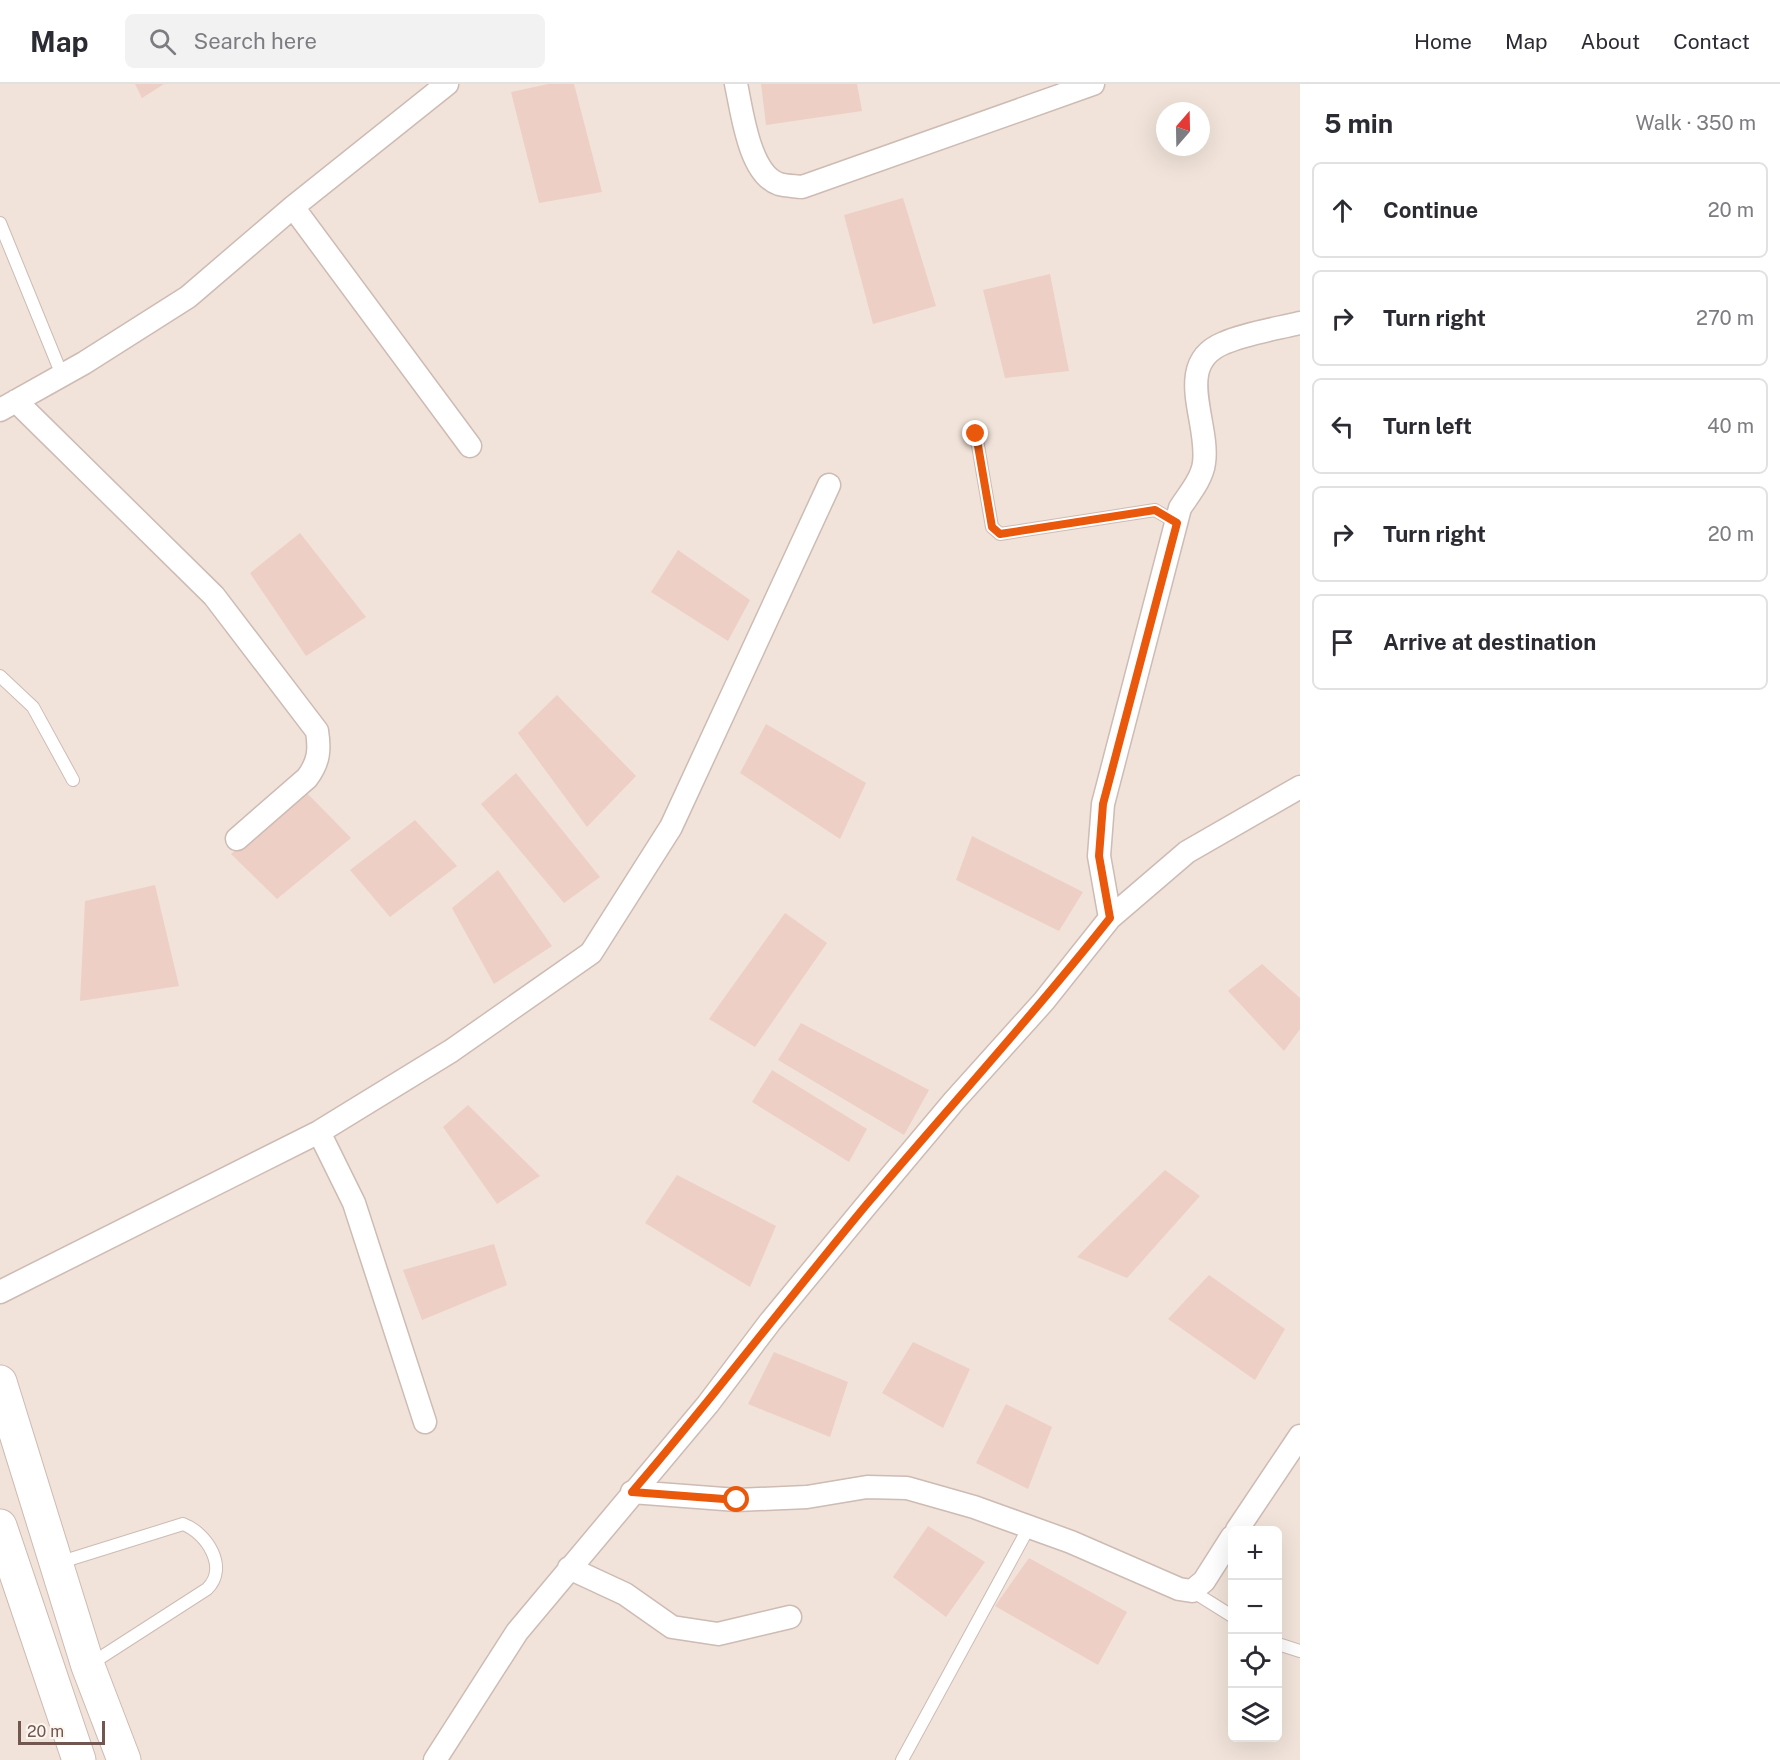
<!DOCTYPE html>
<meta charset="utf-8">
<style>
:root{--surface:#fff;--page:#f2f2f3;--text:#2b2b33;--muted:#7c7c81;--line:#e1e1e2}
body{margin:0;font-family:"Public Sans",sans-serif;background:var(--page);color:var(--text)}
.controls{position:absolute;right:18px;bottom:18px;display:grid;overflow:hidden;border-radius:9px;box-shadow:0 6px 24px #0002}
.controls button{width:54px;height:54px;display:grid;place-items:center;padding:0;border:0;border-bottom:2px solid var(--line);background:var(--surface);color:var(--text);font:30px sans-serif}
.compass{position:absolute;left:1156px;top:18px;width:54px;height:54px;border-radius:50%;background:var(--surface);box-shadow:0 6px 24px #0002;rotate:20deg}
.scale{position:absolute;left:18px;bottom:15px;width:87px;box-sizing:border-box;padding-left:6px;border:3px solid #725750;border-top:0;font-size:16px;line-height:21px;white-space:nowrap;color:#725750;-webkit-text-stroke:4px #fdf6f0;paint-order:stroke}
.stop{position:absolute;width:18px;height:18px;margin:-14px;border:4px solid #ea580c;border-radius:50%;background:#fff}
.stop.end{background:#ea580c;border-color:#fff;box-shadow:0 2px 6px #0008}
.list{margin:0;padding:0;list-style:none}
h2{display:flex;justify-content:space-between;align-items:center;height:78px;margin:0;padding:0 24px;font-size:26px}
h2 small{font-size:20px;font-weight:400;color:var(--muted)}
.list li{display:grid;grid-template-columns:39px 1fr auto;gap:18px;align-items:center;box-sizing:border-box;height:96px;margin:0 12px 12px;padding:0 12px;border:2px solid var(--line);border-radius:9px}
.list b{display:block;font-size:22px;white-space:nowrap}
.list em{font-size:20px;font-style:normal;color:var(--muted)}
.icon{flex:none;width:33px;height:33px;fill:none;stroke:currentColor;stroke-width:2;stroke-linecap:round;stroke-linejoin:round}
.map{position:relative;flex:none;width:1300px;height:1676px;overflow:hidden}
header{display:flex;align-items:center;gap:36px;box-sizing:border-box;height:84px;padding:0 30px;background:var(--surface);border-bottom:2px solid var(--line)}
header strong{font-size:28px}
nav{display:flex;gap:33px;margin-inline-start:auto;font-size:21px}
.search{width:420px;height:54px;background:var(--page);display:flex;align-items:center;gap:15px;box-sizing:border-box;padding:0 21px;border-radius:9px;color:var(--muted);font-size:22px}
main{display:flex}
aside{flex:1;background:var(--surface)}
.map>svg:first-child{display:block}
.residential{fill:#f1e3d9;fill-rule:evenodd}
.building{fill:#edcfc5}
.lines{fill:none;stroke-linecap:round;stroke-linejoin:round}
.service-casing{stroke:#cdbbb4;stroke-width:14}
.minor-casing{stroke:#cdbbb4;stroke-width:25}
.secondary-casing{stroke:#cfbab2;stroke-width:35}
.service{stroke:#fff;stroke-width:12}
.minor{stroke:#fff;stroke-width:22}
.secondary{stroke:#fff;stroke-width:33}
.route{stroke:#ea580c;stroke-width:8}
</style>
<header>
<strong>Map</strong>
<div class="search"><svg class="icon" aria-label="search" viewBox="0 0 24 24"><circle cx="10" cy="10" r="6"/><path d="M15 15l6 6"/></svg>Search here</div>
<nav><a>Home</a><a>Map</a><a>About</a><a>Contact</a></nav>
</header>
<main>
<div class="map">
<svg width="1300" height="1676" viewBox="0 0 1300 1676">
<rect width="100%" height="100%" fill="#faf1ea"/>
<path class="residential" d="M0 0H1300V1676H0ZM1165 27H1201V63H1165ZM1232 1446H1278V1654H1232Z"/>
<path class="building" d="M135 0H164L142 14Z
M548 0H574L602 108 539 119 511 8Z
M761 0H857L862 27 766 41Z
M903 114 936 222 873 240 844 131Z
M1050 190 1069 287 1005 294 983 206Z
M300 449 366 533 306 572 250 489Z
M678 466 750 516 728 557 651 508Z
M557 611 636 692 587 743 518 649Z
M766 640 866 699 840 755 740 689Z
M516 689 600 793 564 819 481 720Z
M303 705 351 754 277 815 231 770Z
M415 736 457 782 390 833 350 786Z
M972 752 1083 808 1059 847 956 796Z
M498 786 552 862 494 900 452 824Z
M155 801 179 902 80 917 85 817Z
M785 829 827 859 755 963 709 935Z
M1262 880 1300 914V945L1284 967 1228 907Z
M801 939 929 1006 904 1051 778 976Z
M772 986 867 1045 849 1078 752 1018Z
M468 1021 540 1092 497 1120 443 1043Z
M1165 1086 1200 1112 1127 1194 1077 1173Z
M677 1091 776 1142 750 1203 645 1139Z
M494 1160 507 1201 422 1236 403 1186Z
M1209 1191 1285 1245 1255 1296 1168 1235Z
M913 1258 970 1285 943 1344 882 1309Z
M774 1268 848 1298 830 1353 748 1320Z
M1006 1320 1052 1343 1028 1405 976 1379Z
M928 1442 985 1478 946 1533 893 1493Z
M1029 1474 1127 1528 1098 1581 995 1522Z"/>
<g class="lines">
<defs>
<path id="service" d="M0 139 62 291
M976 350 992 443 1000 450 1155 426 1177 439
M0 592 33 623 73 696
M58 1479 183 1440C207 1449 229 1484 207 1505L89 1581
M1192 1507 1232 1532
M1278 1560 1300 1567
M902 1676 1029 1443"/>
<path id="minor" d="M736 0C742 27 749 90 779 100 786 102 795 102 802 103L1093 0
M293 123 470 362
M16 317 214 512 317 647C320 666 319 678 307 694L237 755
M0 326 84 279 188 213 293 123 447 0
M1110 834 1099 772 1103 720 1180 424C1189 410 1202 395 1204 379 1210 338 1172 280 1224 259 1247 249 1275 245 1300 239
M319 1048 354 1119 425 1338
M0 1208 319 1048 451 967 591 869 671 743 829 401
M632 1408 737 1416 807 1413 867 1403 907 1404 974 1423 1071 1458 1179 1505 1192 1507 1204 1497 1232 1453
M1237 1446 1300 1352
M569 1484 625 1510 672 1543 718 1550 790 1533
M435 1676 517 1548 708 1320 770 1238 865 1123 954 1017 1044 917 1110 834 1187 768 1300 703"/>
<path id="secondary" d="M0 1298 88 1582 124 1676
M0 1442 79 1676"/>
</defs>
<use href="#service" class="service-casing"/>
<use href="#minor" class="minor-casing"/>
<use href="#secondary" class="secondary-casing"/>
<use href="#service" class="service"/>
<use href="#minor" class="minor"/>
<use href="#secondary" class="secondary"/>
</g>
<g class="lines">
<path class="route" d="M737 1416 632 1408C713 1314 788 1215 867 1120 948 1024 1033 932 1110 834L1099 772 1103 720 1177 439 1155 426 1000 450 992 443 976 350"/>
</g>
</svg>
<div class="controls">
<button>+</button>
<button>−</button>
<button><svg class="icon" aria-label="locate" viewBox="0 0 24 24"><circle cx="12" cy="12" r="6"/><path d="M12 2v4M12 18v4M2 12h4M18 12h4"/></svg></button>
<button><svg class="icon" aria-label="layers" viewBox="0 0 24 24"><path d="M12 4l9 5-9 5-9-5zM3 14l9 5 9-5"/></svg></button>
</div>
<svg class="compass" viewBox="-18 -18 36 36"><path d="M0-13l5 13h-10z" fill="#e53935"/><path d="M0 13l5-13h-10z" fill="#7c7c81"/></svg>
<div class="scale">20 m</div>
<div class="stop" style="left:737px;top:1416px"></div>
<div class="stop end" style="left:976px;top:350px"></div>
</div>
<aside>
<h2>5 min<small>Walk · 350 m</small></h2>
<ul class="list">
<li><svg class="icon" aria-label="ahead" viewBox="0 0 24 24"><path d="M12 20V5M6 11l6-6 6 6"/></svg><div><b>Continue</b></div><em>20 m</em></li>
<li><svg class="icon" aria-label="right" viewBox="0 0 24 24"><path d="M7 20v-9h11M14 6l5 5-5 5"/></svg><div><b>Turn right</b></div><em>270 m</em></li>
<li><svg class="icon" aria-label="left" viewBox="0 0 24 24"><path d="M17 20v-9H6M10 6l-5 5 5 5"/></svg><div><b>Turn left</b></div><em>40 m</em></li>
<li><svg class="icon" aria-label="right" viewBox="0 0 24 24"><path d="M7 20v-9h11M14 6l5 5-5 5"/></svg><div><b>Turn right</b></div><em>20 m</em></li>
<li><svg class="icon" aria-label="arrive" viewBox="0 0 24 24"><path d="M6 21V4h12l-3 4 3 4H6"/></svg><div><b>Arrive at destination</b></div></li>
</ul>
</aside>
</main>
